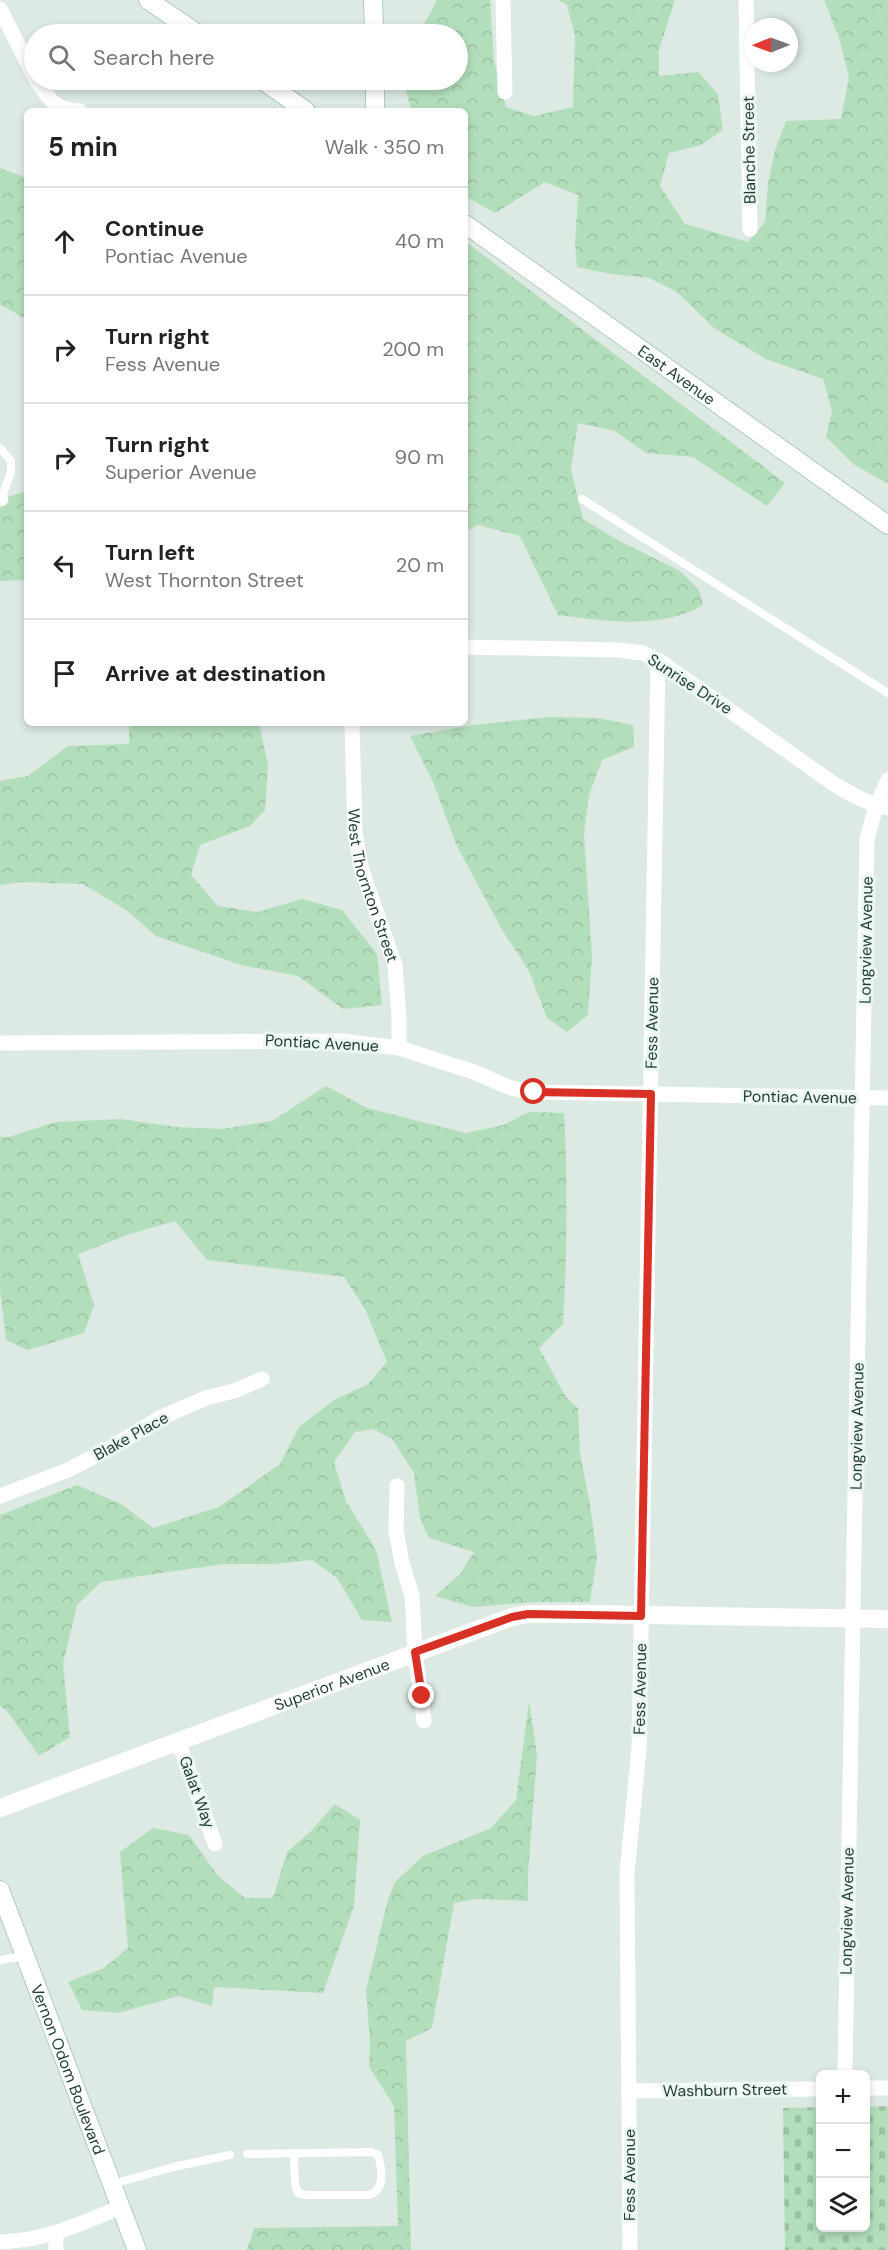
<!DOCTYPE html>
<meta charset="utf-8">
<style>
:root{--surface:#fff;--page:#f6f6f6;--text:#222;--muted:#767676;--line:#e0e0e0}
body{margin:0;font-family:"DM Sans",sans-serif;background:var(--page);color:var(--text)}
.controls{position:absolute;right:18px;bottom:18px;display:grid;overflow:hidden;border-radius:9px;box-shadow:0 3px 9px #0003}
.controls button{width:54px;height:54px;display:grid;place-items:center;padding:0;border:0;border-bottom:2px solid var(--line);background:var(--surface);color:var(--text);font:30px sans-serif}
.compass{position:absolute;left:744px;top:18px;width:54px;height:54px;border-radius:50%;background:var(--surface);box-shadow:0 3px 9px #0003;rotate:269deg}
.stop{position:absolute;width:18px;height:18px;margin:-14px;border:4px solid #d93025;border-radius:50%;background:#fff}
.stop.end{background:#d93025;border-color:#fff;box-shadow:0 2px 6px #0008}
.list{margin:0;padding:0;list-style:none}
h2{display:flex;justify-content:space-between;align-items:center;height:78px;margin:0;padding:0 24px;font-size:26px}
h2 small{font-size:20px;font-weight:400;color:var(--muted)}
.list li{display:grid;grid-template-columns:39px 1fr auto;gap:18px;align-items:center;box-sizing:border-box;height:108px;padding:0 24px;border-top:2px solid var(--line)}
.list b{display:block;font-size:22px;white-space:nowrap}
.list p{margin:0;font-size:20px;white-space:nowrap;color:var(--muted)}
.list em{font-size:20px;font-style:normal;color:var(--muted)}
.icon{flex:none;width:33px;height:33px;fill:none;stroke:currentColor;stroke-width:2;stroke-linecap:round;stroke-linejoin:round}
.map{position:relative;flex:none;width:888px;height:2250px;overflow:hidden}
.search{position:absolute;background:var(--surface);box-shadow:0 3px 9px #0003;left:24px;top:24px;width:444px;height:66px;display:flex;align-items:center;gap:15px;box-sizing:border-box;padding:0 21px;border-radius:33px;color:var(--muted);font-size:22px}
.panel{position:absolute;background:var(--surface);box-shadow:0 3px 9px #0003;left:24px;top:108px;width:444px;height:618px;border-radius:9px}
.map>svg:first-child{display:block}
.forest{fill:url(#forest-crowns)}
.cemetery{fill:url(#cemetery-stones)}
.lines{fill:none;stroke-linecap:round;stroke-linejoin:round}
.secondary-casing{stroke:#afcbbf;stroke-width:20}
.service{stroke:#fff;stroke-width:8}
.minor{stroke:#fff;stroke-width:15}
.tertiary{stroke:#fff;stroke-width:18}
.secondary{stroke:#fff;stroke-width:18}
.route{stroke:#d93025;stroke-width:8}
.labels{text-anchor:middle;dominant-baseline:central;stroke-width:6;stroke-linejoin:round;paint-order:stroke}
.street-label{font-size:16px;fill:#1d3b30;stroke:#edf7f1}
</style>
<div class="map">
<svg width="888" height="2250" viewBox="0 0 888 2250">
<defs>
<pattern id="forest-crowns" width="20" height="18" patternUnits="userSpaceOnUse" patternTransform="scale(1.5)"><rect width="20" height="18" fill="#b3debb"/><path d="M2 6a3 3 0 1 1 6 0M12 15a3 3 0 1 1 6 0" fill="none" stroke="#9abfa1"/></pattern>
<pattern id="cemetery-stones" width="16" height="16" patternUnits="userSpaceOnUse" patternTransform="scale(1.5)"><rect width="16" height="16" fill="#b3debb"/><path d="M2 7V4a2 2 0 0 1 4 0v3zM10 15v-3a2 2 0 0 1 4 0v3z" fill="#9abfa1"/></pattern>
</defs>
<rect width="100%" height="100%" fill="#ddeae3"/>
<path class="forest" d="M437 0H490L494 61 506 107 534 116 573 107 575 36 567 5 559 0H675L659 50V76L698 72 718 94 723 130 701 145 669 153 660 186 685 224 748 242 765 222 768 184 775 150 786 121 841 119 849 77 839 38 824 0H888V484L853 464 826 437 832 411 823 379 766 359 714 328 677 292 649 278 612 274 577 267 575 244 578 195 545 182 495 213 465 196V111H414L410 106 403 80H458V34H419Z
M0 168 27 178V320L0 304Z
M465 241 785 483 767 506 693 457 646 453 615 431 578 423 571 469 583 519 621 542 680 571 699 590 703 605C662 630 604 621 558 615L520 536 478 525 465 532Z
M27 491V580L0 581V499Z
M549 717 598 718 633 725 634 747 602 760 589 795 584 833 592 956 588 1015 567 1032 547 1018 529 971 502 930 456 844 433 782 410 736 474 725Z
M129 723H259L268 765 265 810 250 826 200 845 191 875 218 906 257 912 302 899 342 910 377 954 382 1005 343 1009 298 976 241 965 156 936 126 910 83 884 22 882 0 885V781L28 776 68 746 129 744Z
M326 1086 367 1108 466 1133 503 1125 529 1112 564 1113C568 1184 567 1254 563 1324L539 1348 566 1397 578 1408 580 1453 590 1505 597 1556 590 1602H535L473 1607 435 1596 460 1574 474 1552 429 1538 420 1519 414 1473 392 1439 373 1429 355 1432 334 1462 346 1501 376 1550 392 1622 362 1620 337 1578 312 1560 274 1564H223L101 1582 77 1605 63 1664 70 1737 39 1756 7 1711 0 1706V1515L77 1485 121 1504 153 1528 219 1507 280 1464 299 1427 334 1400 368 1384 387 1362 365 1309 344 1277 207 1260 175 1221 130 1234 78 1254 94 1305 84 1333 28 1350 6 1340 0 1289V1137H9L55 1122 121 1119 176 1127 221 1129 272 1121Z
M529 1701 537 1755 528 1874V1901L477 1899 454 1903 432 2028 406 2041 411 2250H247L254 2228 398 2226 394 2106 369 2067 370 2044 366 1990 387 1903 395 1882 423 1856 491 1828 516 1800Z
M335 1804 360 1820 354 1906 323 1993 214 1987 212 2006 179 1996 118 2013 82 2010 68 1982 104 1968 128 1948 120 1852 153 1828 189 1835 218 1876 245 1898H273L287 1852 310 1832Z"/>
<path class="cemetery" d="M888 2106V2250H785L783 2108 820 2107V2228H866V2107Z"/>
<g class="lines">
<defs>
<g id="secondary">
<path d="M148 0 198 34"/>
<path d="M373 0 374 34"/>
<path d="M262 80 306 111"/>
<path d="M375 80V111"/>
<path id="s3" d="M465 224 888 525"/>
<path id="s4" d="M0 1890 137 2250"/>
</g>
</defs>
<use href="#secondary" class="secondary-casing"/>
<path class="service" d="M0 448 11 461V472L1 499
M582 499 888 693
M0 1960 24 1956
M247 2154 371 2152 378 2155C382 2169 386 2190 369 2195H306L298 2193 295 2185 294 2153
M113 2184 173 2167 230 2155"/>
<g class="minor">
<path d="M503 0 505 92"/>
<path d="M746 0 750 229"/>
<path d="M0 9 34 76"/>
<path d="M36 80C51 101 53 109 80 111"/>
<path d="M0 499H1"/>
<path d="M465 647 618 650 643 653 658 660 831 782C849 793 867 804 888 808"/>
<path id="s1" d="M352 723 355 833 362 871 395 965 399 1017V1048"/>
<path d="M0 1043 342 1041 399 1048 474 1072 511 1088 533 1092 888 1098"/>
<path d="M397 1486 396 1531 402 1563 412 1596 415 1652 424 1721"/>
<path d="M0 1496 68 1470 107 1450 160 1418 206 1398 237 1390 262 1379"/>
<path d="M178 1741 215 1844"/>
<path d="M845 2074C851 1662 860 1251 867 839L876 806 888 780"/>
<path d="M866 2088H888"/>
<path d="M629 2091 820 2089"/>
<path d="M56 2234V2250"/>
<path d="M0 2242C44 2241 81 2224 121 2207"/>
<path d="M630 2250 627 1873 639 1749 658 660"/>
</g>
<path class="tertiary" id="s2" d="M0 1808 512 1617 528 1614H590L888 1619"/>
<use href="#secondary" class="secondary"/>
</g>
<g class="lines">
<path class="route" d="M422 1696 415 1652 512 1617 528 1614 641 1616 651 1094 534 1092"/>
</g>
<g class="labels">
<g class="street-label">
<text transform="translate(749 150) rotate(-91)">Blanche Street</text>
<text stroke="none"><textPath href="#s3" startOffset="260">East Avenue</textPath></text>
<text transform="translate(690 684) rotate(33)">Sunrise Drive</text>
<text stroke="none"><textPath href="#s1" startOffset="165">West Thornton Street</textPath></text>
<text transform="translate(866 940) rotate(-89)">Longview Avenue</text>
<text transform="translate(652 1023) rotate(-89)">Fess Avenue</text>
<text transform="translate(322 1043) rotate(3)">Pontiac Avenue</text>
<text transform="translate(800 1097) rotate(1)">Pontiac Avenue</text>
<text transform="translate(857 1426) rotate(-89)">Longview Avenue</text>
<text transform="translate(131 1436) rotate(-29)">Blake Place</text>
<text stroke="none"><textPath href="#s2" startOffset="354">Superior Avenue</textPath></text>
<text transform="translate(640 1689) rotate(-89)">Fess Avenue</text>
<text transform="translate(197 1792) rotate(70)">Galat Way</text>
<text transform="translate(847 1911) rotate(-89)">Longview Avenue</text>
<text stroke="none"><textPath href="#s4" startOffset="192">Vernon Odom Boulevard</textPath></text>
<text transform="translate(725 2090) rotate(-1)">Washburn Street</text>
<text transform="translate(629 2175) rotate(-90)">Fess Avenue</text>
</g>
</g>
</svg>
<div class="controls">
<button>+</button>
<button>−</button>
<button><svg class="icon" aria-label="layers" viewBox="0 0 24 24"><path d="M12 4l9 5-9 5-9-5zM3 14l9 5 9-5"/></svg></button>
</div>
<svg class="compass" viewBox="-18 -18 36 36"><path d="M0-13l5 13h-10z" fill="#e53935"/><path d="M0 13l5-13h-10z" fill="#767676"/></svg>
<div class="stop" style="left:534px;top:1092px"></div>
<div class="stop end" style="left:422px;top:1696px"></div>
<div class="search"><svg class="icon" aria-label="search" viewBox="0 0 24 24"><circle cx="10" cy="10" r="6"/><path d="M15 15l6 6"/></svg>Search here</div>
<section class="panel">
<h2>5 min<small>Walk · 350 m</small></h2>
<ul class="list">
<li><svg class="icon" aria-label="ahead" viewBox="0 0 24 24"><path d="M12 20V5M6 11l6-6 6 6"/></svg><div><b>Continue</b><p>Pontiac Avenue</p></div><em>40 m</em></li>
<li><svg class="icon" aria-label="right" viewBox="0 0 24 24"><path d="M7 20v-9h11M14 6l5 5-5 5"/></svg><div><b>Turn right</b><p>Fess Avenue</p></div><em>200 m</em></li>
<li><svg class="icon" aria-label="right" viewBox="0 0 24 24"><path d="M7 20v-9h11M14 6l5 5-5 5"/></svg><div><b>Turn right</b><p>Superior Avenue</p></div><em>90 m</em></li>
<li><svg class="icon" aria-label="left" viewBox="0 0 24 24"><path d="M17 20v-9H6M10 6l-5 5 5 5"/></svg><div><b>Turn left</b><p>West Thornton Street</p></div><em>20 m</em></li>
<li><svg class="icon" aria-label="arrive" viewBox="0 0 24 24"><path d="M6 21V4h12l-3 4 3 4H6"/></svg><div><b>Arrive at destination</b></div></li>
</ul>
</section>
</div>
